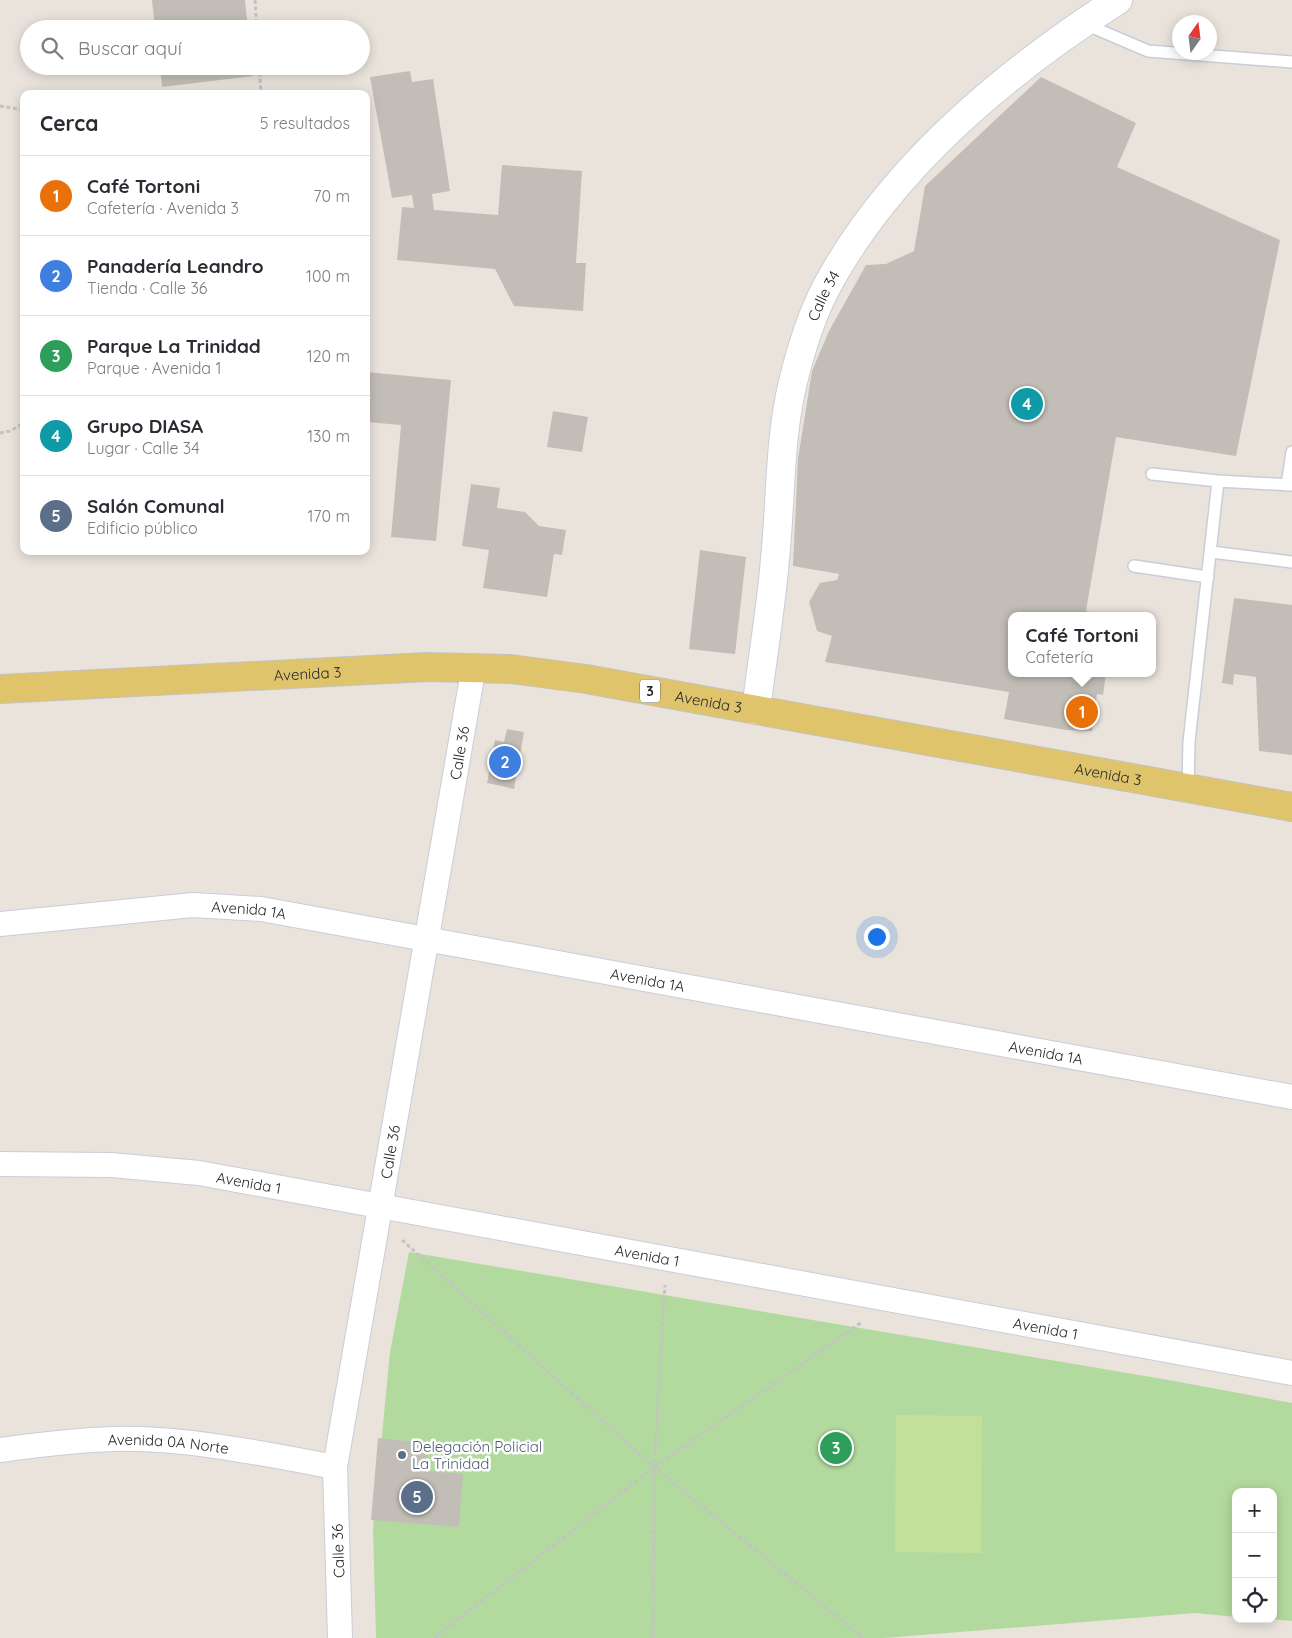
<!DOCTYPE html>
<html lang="es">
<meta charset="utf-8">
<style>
:root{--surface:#fff;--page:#f7f7f7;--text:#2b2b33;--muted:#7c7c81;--line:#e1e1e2;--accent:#ea580c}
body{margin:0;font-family:Quicksand,sans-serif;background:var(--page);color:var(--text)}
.controls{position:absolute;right:15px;bottom:15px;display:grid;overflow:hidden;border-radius:10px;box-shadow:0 2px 12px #0003}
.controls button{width:45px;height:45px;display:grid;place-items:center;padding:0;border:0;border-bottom:1px solid var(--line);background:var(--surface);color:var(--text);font:25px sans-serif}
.compass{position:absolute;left:1172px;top:15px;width:45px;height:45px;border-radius:50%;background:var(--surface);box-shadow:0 2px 12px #0003;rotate:14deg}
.you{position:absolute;left:876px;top:936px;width:18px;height:18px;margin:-12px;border:4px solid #fff;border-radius:50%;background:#1a73e8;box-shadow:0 0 0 8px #1a73e833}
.badge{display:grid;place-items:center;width:32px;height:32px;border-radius:50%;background:var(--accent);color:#fff;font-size:16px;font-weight:700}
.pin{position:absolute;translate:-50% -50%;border:2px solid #fff;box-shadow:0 1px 5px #0006}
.popup{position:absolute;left:1008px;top:612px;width:148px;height:65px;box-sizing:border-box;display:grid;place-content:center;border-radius:10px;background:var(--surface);filter:drop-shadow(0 1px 4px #0005);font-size:16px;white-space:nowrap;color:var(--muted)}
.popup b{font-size:19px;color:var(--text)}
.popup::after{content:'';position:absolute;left:50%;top:100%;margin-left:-10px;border:10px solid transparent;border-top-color:var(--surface)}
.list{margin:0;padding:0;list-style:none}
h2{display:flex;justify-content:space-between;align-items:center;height:65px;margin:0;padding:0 20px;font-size:21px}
h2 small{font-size:16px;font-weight:400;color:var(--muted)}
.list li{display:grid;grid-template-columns:32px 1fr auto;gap:15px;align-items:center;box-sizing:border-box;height:80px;padding:0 20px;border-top:1px solid var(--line)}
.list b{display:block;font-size:19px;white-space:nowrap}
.list p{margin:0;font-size:16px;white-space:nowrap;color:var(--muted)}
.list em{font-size:16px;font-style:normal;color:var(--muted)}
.icon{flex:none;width:28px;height:28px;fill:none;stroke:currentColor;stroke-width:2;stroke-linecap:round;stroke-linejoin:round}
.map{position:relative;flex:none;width:1292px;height:1638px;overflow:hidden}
.search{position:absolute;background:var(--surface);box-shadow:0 2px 12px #0003;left:20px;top:20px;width:350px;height:55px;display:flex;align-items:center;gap:12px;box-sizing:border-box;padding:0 18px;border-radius:28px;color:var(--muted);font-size:19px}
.panel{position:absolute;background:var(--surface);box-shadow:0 2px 12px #0003;left:20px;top:90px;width:350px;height:465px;border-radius:10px}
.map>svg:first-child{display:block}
.green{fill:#b3da9e}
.pitch{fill:#c3e09b}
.building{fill:#c2beb7}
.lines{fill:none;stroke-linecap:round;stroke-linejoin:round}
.service-casing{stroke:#cacdd9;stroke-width:14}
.minor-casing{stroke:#cacdd9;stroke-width:26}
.tertiary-casing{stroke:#cacdd9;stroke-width:30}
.primary-casing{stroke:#c3c3c3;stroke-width:30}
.path{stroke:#c3c3c3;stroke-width:3;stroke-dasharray:4 2.5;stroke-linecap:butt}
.service{stroke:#fff;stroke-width:11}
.minor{stroke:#fff;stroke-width:24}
.tertiary{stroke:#fff;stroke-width:28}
.primary{stroke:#dfc46b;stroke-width:28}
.service-dot{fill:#5c6f8a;stroke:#fff;stroke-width:2}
.labels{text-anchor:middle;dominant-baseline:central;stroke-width:5;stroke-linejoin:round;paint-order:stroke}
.shield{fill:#fff;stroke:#696969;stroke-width:1}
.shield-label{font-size:14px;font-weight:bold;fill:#292929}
.street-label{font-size:15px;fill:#292929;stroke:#fff}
.service-label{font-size:15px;fill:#4e5e75;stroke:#fff;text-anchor:start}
</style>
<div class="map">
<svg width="1292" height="1638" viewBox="0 0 1292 1638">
<rect width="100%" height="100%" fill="#e9e3dc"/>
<path class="green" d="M409 1252 1163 1379 1292 1403V1621L1269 1619H1273V1492H1236V1617L1195 1613 885 1638H376L373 1529 390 1352Z"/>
<path class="pitch" d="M896 1415 982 1416 981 1553 895 1552Z"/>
<path class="building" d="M152 0H245L248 29H155Z
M160 66H252L253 76 162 87Z
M410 71 412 82 433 79 450 191 432 194 434 210 498 215 502 165 582 171 576 263H586L583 311 514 306 495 269 397 260 402 207 414 208 412 195 392 198 370 77Z
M1041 77 1136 123 1117 167 1280 240 1236 456 1116 437 1086 611 1106 616H1012V673H1106L1103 695 1097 694 1092 731 1066 730 1004 719 1009 692 825 662 832 636 817 631 809 602 820 583 837 580 839 574 793 566 798 459 812 371 829 331 866 265 886 264 914 251 925 186Z
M366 372 451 380 436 541 391 537 401 425 366 422Z
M553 411 588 417 582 452 547 447Z
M471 484 500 488 497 508 525 512 539 526 566 530 562 555 554 554 547 597 483 588 489 550 462 546Z
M700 550 746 557 735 654 689 649Z
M1234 598 1292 605V755L1259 751 1256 677 1234 674 1233 685 1222 683Z
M507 729 524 732 514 789 487 783 495 740 504 742Z
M378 1438 429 1443 426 1471 463 1474 459 1527 371 1520Z"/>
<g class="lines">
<defs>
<path id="service" d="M1085 24 1148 51 1292 62
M1152 474 1218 481 1292 485
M1287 485 1292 452
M1211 552 1292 562
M1134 566 1208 577
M1188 789 1189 742 1218 481"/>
<g id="minor">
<path id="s1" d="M0 924 193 905 261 909 1292 1097"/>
<path id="s2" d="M0 1164 111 1165 199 1173 1292 1373"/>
<path id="s3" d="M0 1450C37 1445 76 1440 113 1439 184 1437 266 1454 335 1467"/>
<path id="s4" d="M340 1638 335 1467 474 666"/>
</g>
<g id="tertiary">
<path id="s5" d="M756 710C762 660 771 609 775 559 781 501 779 443 792 386 800 352 811 316 827 286 891 167 1006 72 1118 0"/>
</g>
<g id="primary">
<path id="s6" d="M0 689 427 667 511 669 586 679 1292 807"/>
</g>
</defs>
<use href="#service" class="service-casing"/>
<use href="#minor" class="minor-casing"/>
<use href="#tertiary" class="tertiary-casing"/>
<use href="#primary" class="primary-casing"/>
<path class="path" d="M255 0 257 29
M259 66 261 93
M251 94H261
M0 106 24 110
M0 433 10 431 24 423
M402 1240 654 1467 863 1638
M434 1638 654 1467 862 1322
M653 1638 654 1467 665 1285"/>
<use href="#service" class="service"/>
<use href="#minor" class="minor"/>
<use href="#tertiary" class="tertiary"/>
<use href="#primary" class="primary"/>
</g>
<circle class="service-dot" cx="402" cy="1455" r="5"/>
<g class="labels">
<rect class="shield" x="640" y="679.5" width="20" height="23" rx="4"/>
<g class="shield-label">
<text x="650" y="691">3</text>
</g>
<g class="street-label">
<text stroke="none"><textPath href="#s5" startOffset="422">Calle 34</textPath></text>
<text stroke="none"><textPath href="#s6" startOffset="308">Avenida 3</textPath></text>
<text stroke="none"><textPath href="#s6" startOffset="712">Avenida 3</textPath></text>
<text stroke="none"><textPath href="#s4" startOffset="896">Calle 36</textPath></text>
<text stroke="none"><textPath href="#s6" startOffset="1118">Avenida 3</textPath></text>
<text stroke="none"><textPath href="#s1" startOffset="250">Avenida 1A</textPath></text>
<text stroke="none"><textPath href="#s1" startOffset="655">Avenida 1A</textPath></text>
<text stroke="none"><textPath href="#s1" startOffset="1060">Avenida 1A</textPath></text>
<text stroke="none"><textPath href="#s4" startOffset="491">Calle 36</textPath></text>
<text stroke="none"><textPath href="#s2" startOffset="250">Avenida 1</textPath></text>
<text stroke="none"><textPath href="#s2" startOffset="655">Avenida 1</textPath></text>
<text stroke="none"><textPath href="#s2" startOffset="1060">Avenida 1</textPath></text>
<text stroke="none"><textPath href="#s3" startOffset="169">Avenida 0A Norte</textPath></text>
<text transform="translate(338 1551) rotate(-92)">Calle 36</text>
</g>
<g class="service-label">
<text x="412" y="1446">Delegación Policial<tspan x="412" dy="17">La Trinidad</tspan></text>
</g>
</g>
</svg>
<div class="controls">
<button>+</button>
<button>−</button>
<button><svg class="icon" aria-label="locate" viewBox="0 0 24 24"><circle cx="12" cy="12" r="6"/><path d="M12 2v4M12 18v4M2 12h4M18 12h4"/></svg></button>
</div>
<svg class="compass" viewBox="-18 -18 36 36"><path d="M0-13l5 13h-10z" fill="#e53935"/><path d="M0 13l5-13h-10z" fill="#7c7c81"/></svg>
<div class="you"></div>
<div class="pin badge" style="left:1082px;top:712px;background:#e8710a">1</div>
<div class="popup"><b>Café Tortoni</b>Cafetería</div>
<div class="pin badge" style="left:505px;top:762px;background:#3f7fe0">2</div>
<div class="pin badge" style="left:836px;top:1448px;background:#2e9e5b">3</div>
<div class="pin badge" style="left:1027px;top:404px;background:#0f9aa8">4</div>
<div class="pin badge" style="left:417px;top:1497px;background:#5c6f8a">5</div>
<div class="search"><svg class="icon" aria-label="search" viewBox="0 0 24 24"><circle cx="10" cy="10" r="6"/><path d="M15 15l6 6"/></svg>Buscar aquí</div>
<section class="panel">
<h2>Cerca<small>5 resultados</small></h2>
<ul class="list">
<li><span class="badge" style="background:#e8710a">1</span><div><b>Café Tortoni</b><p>Cafetería · Avenida 3</p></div><em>70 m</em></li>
<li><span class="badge" style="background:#3f7fe0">2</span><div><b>Panadería Leandro</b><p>Tienda · Calle 36</p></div><em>100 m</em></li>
<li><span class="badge" style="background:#2e9e5b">3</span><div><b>Parque La Trinidad</b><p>Parque · Avenida 1</p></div><em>120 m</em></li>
<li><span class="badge" style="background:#0f9aa8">4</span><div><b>Grupo DIASA</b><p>Lugar · Calle 34</p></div><em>130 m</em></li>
<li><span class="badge" style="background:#5c6f8a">5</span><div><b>Salón Comunal</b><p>Edificio público</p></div><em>170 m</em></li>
</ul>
</section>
</div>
